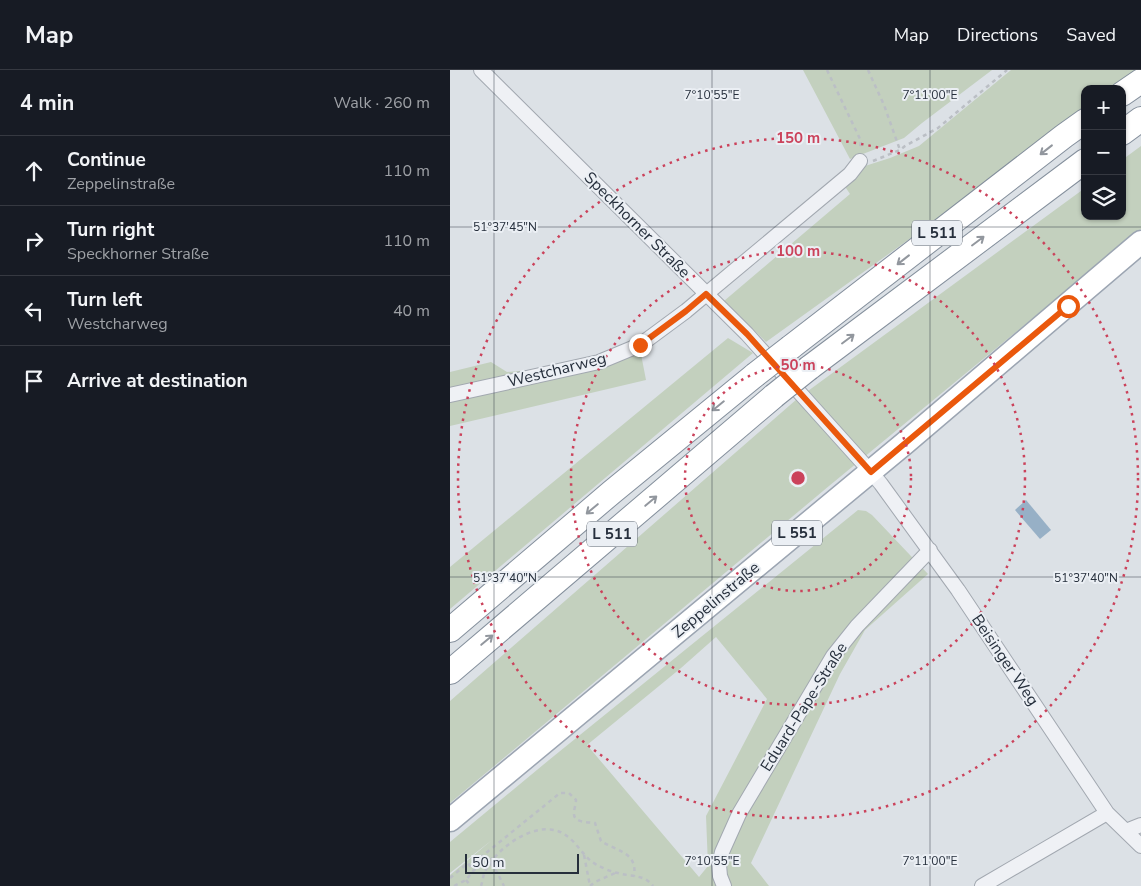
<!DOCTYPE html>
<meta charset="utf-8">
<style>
:root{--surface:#171b24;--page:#242831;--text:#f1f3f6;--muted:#9ea1a6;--line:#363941}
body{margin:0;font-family:"Nunito Sans",sans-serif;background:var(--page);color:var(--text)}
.controls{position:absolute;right:15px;top:15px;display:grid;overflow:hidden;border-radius:10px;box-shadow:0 1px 4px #0004}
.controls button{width:45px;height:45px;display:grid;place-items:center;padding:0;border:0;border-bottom:1px solid var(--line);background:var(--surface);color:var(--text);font:25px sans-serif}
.scale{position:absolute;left:15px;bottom:12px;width:114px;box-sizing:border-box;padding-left:5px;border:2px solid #262f3c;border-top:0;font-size:14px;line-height:18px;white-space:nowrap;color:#262f3c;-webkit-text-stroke:4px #ebeff4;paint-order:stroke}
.stop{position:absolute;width:15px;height:15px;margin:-11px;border:4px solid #ea580c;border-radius:50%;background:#fff}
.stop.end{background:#ea580c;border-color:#fff;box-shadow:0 1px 5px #0008}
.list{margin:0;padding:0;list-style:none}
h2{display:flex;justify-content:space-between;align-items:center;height:65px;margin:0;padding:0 20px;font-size:21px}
h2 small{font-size:16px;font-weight:400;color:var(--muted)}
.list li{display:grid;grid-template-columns:32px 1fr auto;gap:15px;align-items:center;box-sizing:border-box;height:70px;padding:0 20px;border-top:1px solid var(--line)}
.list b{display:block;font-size:19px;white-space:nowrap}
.list p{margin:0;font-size:16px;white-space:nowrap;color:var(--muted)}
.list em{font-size:16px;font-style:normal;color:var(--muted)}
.icon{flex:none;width:28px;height:28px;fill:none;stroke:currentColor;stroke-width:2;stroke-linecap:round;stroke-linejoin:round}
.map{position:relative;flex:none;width:691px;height:816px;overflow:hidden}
header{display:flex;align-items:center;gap:30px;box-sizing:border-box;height:70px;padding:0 25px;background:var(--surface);border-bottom:1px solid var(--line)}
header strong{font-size:24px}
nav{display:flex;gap:28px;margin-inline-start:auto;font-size:18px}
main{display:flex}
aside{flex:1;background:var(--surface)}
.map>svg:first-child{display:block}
.green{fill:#c3d0be;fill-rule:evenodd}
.water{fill:#97b0c6}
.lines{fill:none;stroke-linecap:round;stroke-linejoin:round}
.minor-casing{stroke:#a2a8b0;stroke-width:16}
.primary-casing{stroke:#9ca5b2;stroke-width:25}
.trunk-casing{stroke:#848f9c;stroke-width:26}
.path{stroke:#bbbfc5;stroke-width:2.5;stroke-dasharray:4 4;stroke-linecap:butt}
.minor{stroke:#eff1f5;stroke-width:14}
.primary{stroke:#fff;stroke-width:22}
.trunk{stroke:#fff;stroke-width:24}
.trunk-bridge-casing{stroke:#848f9c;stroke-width:26;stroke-linecap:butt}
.trunk-bridge{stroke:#fff;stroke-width:24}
.oneway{stroke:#92979e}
.route{stroke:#ea580c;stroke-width:6}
.ticks{fill:none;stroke:#262f3c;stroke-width:1;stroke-opacity:0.45}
.ring{fill:none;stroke:#cb425b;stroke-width:2.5;stroke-dasharray:2.5 5}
.labels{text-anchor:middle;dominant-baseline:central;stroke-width:4;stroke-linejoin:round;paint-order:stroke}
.shield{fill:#ebeff4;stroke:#616973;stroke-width:1}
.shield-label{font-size:15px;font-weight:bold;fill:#262f3c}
.street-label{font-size:16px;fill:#262f3c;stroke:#ebeff4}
.ticks-label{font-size:12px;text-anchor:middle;fill:#262f3c;stroke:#ebeff4;stroke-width:4;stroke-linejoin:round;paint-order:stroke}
.centre{fill:#cb425b;stroke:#ebeff4;stroke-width:2.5}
.ring-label{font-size:15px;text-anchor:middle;font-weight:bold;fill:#cb425b;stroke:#ebeff4;stroke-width:4;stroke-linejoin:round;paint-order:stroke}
</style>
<header>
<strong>Map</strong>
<nav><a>Map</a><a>Directions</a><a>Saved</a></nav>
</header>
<main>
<aside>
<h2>4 min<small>Walk · 260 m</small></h2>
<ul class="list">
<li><svg class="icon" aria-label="ahead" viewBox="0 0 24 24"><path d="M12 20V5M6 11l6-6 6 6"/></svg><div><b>Continue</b><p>Zeppelinstraße</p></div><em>110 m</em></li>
<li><svg class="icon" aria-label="right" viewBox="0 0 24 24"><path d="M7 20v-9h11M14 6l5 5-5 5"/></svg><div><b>Turn right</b><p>Speckhorner Straße</p></div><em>110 m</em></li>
<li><svg class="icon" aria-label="left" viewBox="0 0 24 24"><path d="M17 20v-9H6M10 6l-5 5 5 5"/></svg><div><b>Turn left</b><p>Westcharweg</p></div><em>40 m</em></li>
<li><svg class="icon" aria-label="arrive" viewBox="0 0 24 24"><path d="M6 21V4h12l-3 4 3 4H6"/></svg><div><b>Arrive at destination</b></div></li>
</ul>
</aside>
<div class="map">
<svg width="691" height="816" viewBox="0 0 691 816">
<rect width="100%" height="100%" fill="#dce1e6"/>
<path class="green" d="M353 0H542L472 53 454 68 400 89Z
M561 0H691L669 19H635V43L316 272 274 231 400 124 394 115 415 96 440 88 469 76Z
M691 76V159L379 416 0 733V631L347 329 635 118V146H672V90Z
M278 268 303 283 0 539V497Z
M190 279 196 310 0 356V302L41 292 57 302 122 296Z
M408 440 416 441 422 445 478 504 415 560 390 604 301 793 319 816H0V805L42 770 0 803V772L99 690ZM266 567 317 629 256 746 258 796 249 807 137 675 231 598Z"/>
<path class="water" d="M576 430 601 460 590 469 565 440Z"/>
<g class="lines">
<defs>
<path id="minor" d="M31 0 297 264 421 402 431 414 508 520 657 743 691 776
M0 325 149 292 190 275 236 241 400 104 410 91
M676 761 691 755
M274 816 270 806 269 795 272 782 289 744 383 586 407 556 480 480
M532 816 657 743"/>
<path id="primary" d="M0 750 455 373 691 172"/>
<path id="trunk" d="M672 24 691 11
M672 63 691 49
M341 277 614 66 635 51
M359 298 635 91
M0 560 162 422 305 305
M0 602 324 326"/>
</defs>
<use href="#minor" class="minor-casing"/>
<use href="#primary" class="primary-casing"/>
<use href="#trunk" class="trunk-casing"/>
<path class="path" d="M377 0 411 71 410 77
M418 0 434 35 450 80
M423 91 450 80 455 76 488 58 557 0
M134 785 140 816
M40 793 47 802 54 816
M0 808 18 793 20 796 110 723H119L126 730C126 734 124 739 124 743 123 753 138 752 145 753L151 771C166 781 188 782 184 806
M16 810 20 815
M4 816 16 810 23 801 40 787 43 790
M31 816C33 810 33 803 37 798 50 775 91 746 117 766 128 774 134 788 147 795 153 798 161 802 168 803 181 807 194 804 203 816
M140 816 145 812 165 803"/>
<use href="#minor" class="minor"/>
<use href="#primary" class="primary"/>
<use href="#trunk" class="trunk"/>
<defs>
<path id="trunk-bridge" d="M305 305 341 277
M324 326 359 298"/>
</defs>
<use href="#trunk-bridge" class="trunk-bridge-casing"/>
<use href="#trunk-bridge" class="trunk-bridge"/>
</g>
<defs><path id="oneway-shaft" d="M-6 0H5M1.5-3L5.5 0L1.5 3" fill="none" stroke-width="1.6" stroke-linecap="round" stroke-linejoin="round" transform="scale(1.25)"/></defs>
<g class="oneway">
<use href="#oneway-shaft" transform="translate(596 80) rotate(142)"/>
<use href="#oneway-shaft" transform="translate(528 171) rotate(-37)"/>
<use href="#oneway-shaft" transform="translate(453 190) rotate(142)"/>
<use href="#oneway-shaft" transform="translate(398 269) rotate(-37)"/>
<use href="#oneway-shaft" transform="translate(268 336) rotate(141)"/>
<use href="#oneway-shaft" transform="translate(201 431) rotate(-40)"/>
<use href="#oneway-shaft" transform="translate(142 439) rotate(140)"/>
<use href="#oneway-shaft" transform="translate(37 570) rotate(-40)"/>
</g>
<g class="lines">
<path class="route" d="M190 275 236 241 256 224 297 264 421 402 618 236"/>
</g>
<path class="ticks" d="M44 0V816M262 0V816M480 0V816M0 157H691M0 507H691"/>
<g class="ring">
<circle cx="348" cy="408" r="113"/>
<circle cx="348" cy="408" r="227"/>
<circle cx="348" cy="408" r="340"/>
</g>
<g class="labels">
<g class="shield">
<rect x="462" y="150.5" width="50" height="25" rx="4"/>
<rect x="322" y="450.5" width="50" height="25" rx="4"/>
<rect x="137" y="451.5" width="50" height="25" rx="4"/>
</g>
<g class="shield-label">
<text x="487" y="163">L 511</text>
<text x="347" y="463">L 551</text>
<text x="162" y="464">L 511</text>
</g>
<g class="street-label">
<text transform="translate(187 155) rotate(45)">Speckhorner Straße</text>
<text transform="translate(107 300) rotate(-14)">Westcharweg</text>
<text transform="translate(266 530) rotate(-40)">Zeppelinstraße</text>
<text transform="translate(555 590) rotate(56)">Beisinger Weg</text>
<text transform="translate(354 637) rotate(-58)">Eduard-Pape-Straße</text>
</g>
</g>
<g class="ticks-label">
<text x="262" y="29">7°10'55"E</text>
<text x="480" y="29">7°11'00"E</text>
<text x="55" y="161">51°37'45"N</text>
<text x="55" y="512">51°37'40"N</text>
<text x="636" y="512">51°37'40"N</text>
<text x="262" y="795">7°10'55"E</text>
<text x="480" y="795">7°11'00"E</text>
</g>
<circle cx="348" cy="408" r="8" class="centre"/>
<g class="ring-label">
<text x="348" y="73">150 m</text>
<text x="348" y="186">100 m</text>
<text x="348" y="300">50 m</text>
</g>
</svg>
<div class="controls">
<button>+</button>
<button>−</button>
<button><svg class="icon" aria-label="layers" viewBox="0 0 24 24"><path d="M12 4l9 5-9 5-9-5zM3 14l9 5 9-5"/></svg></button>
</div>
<div class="scale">50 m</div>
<div class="stop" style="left:618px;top:236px"></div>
<div class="stop end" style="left:190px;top:275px"></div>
</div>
</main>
